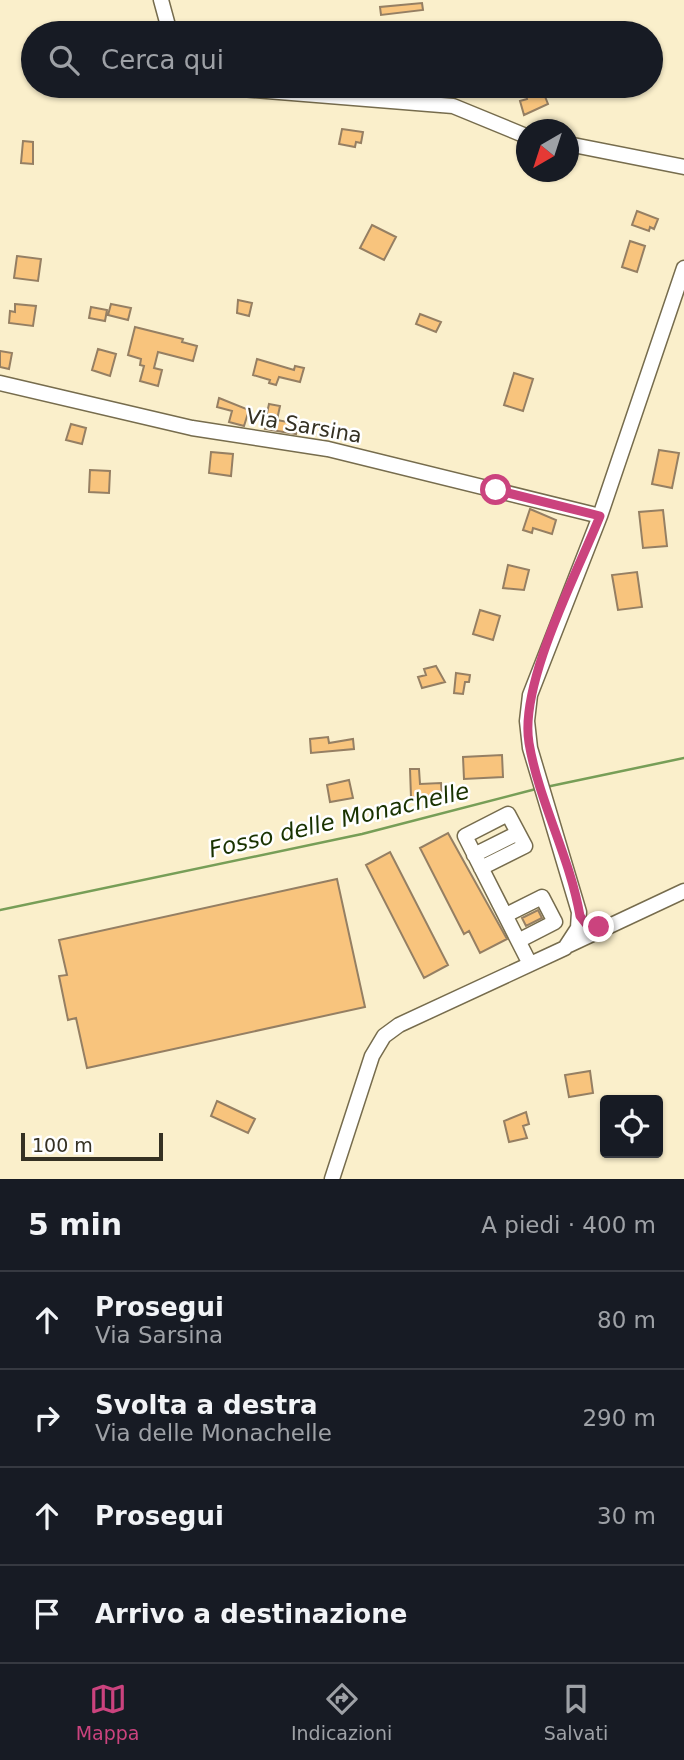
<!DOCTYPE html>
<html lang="it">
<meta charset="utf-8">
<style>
:root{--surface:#171b24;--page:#20242c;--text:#f1f3f6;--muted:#9ea1a6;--line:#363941;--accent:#cb437e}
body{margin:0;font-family:"DejaVu Sans",sans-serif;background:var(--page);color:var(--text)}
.controls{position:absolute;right:21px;bottom:21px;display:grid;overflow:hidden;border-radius:7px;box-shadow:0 2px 5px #0004}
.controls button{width:63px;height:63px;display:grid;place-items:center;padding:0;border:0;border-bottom:2px solid var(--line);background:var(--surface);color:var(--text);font:35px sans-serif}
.compass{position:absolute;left:516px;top:119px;width:63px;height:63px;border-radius:50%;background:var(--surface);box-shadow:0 2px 5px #0004;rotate:219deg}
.scale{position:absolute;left:21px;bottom:18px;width:142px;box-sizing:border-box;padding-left:7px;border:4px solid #353123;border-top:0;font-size:19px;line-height:24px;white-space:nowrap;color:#353123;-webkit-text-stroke:5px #fff;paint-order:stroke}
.stop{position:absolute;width:21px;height:21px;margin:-16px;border:5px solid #cb437e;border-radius:50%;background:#fff}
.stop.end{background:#cb437e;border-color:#fff;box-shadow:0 2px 7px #0008}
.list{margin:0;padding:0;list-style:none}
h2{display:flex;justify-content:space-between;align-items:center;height:91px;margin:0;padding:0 28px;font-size:30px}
h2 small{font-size:23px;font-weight:400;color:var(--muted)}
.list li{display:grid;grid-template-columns:46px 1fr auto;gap:21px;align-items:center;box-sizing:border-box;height:98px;padding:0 28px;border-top:2px solid var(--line)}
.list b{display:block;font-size:26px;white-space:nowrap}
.list p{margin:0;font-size:23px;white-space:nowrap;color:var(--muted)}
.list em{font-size:23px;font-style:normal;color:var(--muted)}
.icon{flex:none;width:38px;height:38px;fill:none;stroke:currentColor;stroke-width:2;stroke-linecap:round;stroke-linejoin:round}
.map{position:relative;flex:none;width:684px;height:1179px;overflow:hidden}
.search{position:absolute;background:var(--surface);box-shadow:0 2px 5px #0004;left:21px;right:21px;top:21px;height:77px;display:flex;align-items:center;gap:18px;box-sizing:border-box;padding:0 24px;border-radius:38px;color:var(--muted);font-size:26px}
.sheet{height:483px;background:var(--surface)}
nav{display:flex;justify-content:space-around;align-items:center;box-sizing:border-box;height:98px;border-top:2px solid var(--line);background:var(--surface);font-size:19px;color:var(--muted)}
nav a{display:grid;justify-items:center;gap:4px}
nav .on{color:var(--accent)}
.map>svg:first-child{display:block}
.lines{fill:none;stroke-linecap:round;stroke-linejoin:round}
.stream{stroke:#779e57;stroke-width:2.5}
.building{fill:#f8c47d;stroke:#957f63;stroke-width:2}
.minor-casing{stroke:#766c4d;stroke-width:17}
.minor{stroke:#fff;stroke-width:14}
.route{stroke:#cb437e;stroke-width:9}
.labels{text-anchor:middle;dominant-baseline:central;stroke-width:5;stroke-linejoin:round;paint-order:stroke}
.street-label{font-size:21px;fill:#353123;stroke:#fff}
.water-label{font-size:23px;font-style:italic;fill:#193200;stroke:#fff}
</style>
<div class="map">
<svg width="684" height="1179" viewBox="0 0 684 1179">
<rect width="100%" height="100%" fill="#faefcb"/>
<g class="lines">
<path class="stream" d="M546 787 684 758
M0 910 362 834 536 789"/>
</g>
<path class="building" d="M422 3 423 10 381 15 380 7Z
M547 86 549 93 544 94 548 104 524 115 520 101 527 99 525 92Z
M342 129 363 132 361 143 356 142 355 147 339 144Z
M23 141 33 142V164L21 163Z
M637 211 658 219 654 229 650 227 649 231 632 225Z
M372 225 396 237 384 260 360 248Z
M630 241 645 246 637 272 622 267Z
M17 256 41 259 38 281 14 278Z
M238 300 252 303 249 316 237 313Z
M15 304 36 306 33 326 9 323 10 311 15 312Z
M111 304 131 308 128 320 108 315Z
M91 307 107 310 105 321 89 318Z
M420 314 441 322 436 332 416 324Z
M135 327 183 339 182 342 197 346 193 361 158 352 154 368 162 370 158 386 140 381 144 366 140 365 141 359 128 355Z
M98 349 116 354 110 376 92 370Z
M0 351 12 353 9 369 0 367Z
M257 359 294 370 295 366 304 368 300 382 279 377 276 385 269 383 270 380 253 375Z
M514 373 533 379 523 411 504 405Z
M219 398 249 410 244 426 229 422 232 411 217 407Z
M269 404 280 406 277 420 298 424 296 434 265 429 266 425 260 424 262 412 267 413Z
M71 424 86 428 82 444 66 440Z
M659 450 679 453 672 488 652 484Z
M211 452 233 454 231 476 209 473Z
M90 470 110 471 109 493 89 492Z
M530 509 556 520 552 534 533 528 532 533 523 530Z
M663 510 667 546 643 548 639 512Z
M508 565 529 570 524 590 503 588Z
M637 572 642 607 618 610 612 575Z
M480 610 500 616 493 640 473 634Z
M436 666 445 682 422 688 418 677 426 675 424 669Z
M456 673 470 675 469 682H465L463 694 454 693Z
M328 737 329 743 353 739 354 749 311 753 310 739Z
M502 755 503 777 464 779 463 757Z
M410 769H419L420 784 441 783 442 798 411 797Z
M349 780 353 798 330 802 327 785Z
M448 833 507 939 480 953 469 931 464 934 420 848Z
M390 852 448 965 424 978 366 865Z
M337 879 365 1007 87 1068 76 1018 68 1020 59 976 67 975 59 940Z
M538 910 542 918 526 926 522 918Z
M590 1071 593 1093 569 1097 565 1075Z
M217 1101 255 1119 248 1133 211 1116Z
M526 1112 529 1124 523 1126 527 1138 509 1142 504 1121Z"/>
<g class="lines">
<defs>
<path id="minor" d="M161 0 170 33
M205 86 453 106 526 136
M568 144 684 167
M0 383 192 428 328 449 600 516
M474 855 518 833
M481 868 525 846 508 814 465 836 530 964
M506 915 542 897 555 922 520 940
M569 945 684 891
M332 1179 372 1056 384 1036 399 1025 565 948 578 928 579 912 530 748 527 721 530 695 600 516 684 268"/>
</defs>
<use href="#minor" class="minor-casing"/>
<use href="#minor" class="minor"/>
</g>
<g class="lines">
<path class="route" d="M496 490 600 516C577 573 519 684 529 743 539 802 570 857 580 916L587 925 599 927"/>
</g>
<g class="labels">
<g class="street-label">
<text transform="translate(304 426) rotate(10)">Via Sarsina</text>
</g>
<g class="water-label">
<text transform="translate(339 820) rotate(-13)">Fosso delle Monachelle</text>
</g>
</g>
</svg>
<div class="controls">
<button><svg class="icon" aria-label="locate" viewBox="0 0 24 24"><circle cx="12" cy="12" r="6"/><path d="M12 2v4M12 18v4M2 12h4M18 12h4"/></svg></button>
</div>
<svg class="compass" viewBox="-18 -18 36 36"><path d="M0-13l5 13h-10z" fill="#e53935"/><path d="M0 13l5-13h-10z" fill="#9ea1a6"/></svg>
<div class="scale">100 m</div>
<div class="stop" style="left:496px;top:490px"></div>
<div class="stop end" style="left:599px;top:927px"></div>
<div class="search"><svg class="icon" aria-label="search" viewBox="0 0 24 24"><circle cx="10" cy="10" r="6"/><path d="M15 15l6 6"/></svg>Cerca qui</div>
</div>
<section class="sheet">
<h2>5 min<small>A piedi · 400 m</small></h2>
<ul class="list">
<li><svg class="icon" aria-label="ahead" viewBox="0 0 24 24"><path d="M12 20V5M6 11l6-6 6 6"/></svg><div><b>Prosegui</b><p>Via Sarsina</p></div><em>80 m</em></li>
<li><svg class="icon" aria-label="right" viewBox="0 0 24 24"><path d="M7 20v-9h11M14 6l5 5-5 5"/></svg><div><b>Svolta a destra</b><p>Via delle Monachelle</p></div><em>290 m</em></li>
<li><svg class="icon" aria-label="ahead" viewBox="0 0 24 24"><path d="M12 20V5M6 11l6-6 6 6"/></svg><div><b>Prosegui</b></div><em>30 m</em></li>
<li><svg class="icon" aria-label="arrive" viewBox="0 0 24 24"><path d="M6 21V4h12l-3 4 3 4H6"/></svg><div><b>Arrivo a destinazione</b></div></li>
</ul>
</section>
<nav>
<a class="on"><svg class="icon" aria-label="map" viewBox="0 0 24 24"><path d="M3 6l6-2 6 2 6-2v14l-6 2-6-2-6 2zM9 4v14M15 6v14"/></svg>Mappa</a>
<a><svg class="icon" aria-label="directions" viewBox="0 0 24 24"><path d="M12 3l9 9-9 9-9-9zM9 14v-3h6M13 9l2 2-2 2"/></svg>Indicazioni</a>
<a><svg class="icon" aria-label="saved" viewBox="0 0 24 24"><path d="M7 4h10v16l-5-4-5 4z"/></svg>Salvati</a>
</nav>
